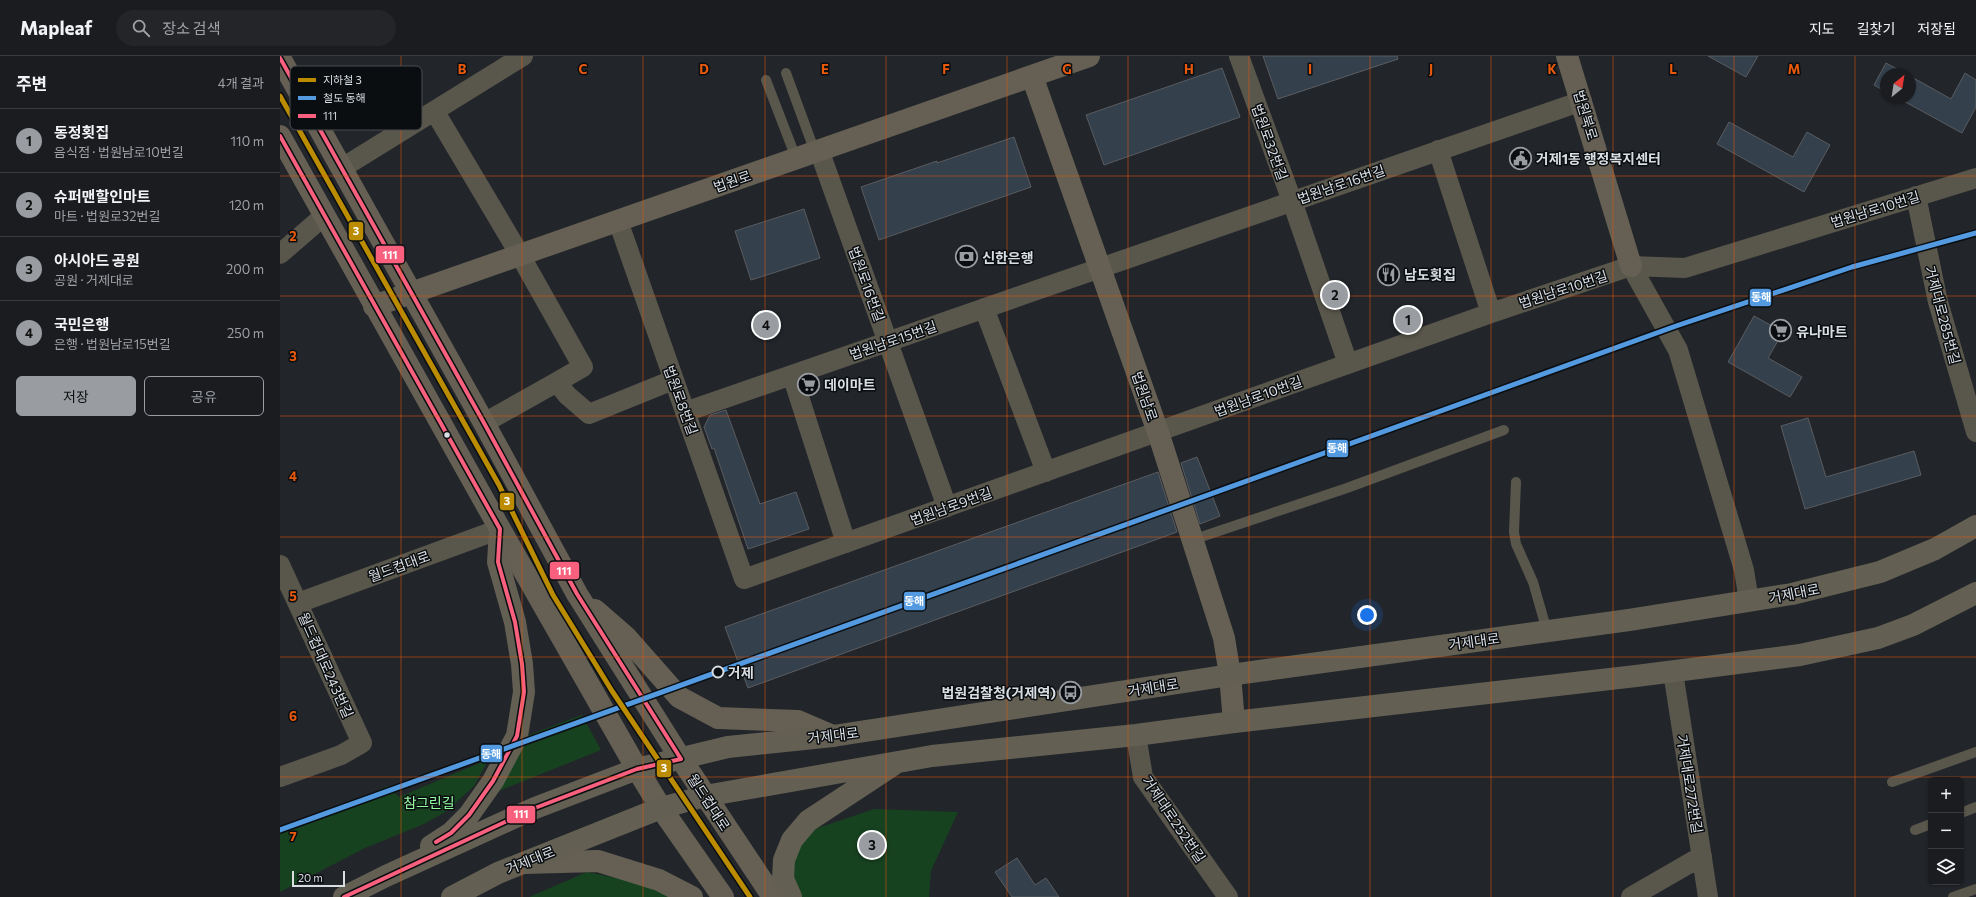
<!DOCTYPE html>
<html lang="ko">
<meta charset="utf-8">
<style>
:root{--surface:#1a1c20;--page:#232529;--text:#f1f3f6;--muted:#9fa1a5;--line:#383a3e;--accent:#999da2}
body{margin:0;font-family:Commissioner,"Noto Sans KR",sans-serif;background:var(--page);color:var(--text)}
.controls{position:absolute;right:12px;bottom:12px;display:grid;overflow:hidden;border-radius:6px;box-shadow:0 1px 3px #0004}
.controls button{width:36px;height:36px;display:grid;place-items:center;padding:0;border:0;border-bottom:1px solid var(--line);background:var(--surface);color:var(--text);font:20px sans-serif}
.compass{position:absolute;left:1600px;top:12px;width:36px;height:36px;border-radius:50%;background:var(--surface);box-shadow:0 1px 3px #0004;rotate:30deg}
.scale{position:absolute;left:12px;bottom:10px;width:53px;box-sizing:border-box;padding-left:4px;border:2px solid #d9dee3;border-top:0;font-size:11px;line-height:14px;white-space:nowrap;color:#d9dee3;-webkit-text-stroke:3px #0b0e11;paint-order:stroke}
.you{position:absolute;left:1087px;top:559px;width:14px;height:14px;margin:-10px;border:3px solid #fff;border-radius:50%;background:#1a73e8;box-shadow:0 0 0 6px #1a73e833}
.badge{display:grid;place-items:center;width:26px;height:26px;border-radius:50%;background:var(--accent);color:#111;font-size:13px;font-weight:700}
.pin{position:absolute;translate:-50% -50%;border:2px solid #fff;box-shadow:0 1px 4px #0006}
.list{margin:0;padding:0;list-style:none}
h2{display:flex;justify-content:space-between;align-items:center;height:52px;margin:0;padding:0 16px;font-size:17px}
h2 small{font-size:13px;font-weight:400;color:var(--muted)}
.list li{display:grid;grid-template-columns:26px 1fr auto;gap:12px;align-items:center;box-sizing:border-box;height:64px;padding:0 16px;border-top:1px solid var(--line)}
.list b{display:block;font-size:15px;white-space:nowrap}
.list p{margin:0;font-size:13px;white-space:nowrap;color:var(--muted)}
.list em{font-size:13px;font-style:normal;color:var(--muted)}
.actions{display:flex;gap:8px;padding:12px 16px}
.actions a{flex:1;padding:9px 0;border:1px solid var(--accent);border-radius:6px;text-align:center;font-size:14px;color:var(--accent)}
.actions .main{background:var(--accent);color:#111}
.icon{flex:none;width:22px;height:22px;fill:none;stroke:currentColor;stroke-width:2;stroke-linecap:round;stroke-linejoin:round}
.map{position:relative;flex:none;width:1696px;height:841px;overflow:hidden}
header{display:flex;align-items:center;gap:24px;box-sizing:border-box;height:56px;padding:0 20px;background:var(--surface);border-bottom:1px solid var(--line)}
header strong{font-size:19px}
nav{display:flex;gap:22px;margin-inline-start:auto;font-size:14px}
.search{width:280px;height:36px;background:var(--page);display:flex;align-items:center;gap:10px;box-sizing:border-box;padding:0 14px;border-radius:22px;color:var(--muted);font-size:15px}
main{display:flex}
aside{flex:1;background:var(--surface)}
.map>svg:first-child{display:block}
.green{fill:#174220}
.building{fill:#34404c;stroke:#595c60}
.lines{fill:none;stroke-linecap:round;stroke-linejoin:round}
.service{stroke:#59564b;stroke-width:10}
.minor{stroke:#59564b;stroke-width:20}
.secondary{stroke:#656053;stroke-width:22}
.primary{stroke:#635f52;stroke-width:22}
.bus-1-casing{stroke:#0b0e11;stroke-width:7}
.bus-1{stroke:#f8607d;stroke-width:4}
.rail-1-casing{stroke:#0b0e11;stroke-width:8}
.rail-1{stroke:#539ae0;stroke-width:5}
.metro-1-casing{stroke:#0b0e11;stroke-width:8}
.metro-1{stroke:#bb8c00;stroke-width:5}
.grid{fill:none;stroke:#e8590c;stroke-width:1;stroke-opacity:0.55}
.bus-dot{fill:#d9dee3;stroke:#0b0e11;stroke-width:1.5}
.stop-dot{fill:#0b0e11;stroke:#d9dee3;stroke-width:2}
.labels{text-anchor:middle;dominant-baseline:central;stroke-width:3;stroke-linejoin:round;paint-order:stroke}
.street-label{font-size:14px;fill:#d9dee3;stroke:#0b0e11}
.poi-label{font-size:14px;font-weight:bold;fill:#d9dee3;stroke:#0b0e11;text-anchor:start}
.stop-label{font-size:14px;font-weight:bold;fill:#d9dee3;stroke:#0b0e11;text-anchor:start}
.park-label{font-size:14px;fill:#94fca0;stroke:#0b0e11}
.key{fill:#0b0e11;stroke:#494c50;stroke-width:1}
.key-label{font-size:11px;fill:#d9dee3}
.grid-label{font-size:13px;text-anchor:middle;font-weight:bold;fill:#e8590c;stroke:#0b0e11;stroke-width:3;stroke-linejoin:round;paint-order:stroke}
.line-badge{stroke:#0b0e11;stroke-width:1.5}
.badge-label{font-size:11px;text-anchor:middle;font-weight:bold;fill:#fff}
</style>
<header>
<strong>Mapleaf</strong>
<div class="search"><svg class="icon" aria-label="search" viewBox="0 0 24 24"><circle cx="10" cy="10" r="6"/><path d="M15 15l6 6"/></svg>장소 검색</div>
<nav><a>지도</a><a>길찾기</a><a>저장됨</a></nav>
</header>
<main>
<aside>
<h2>주변<small>4개 결과</small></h2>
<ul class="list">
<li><span class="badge">1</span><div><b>동정횟집</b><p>음식점 · 법원남로10번길</p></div><em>110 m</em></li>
<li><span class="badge">2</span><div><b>슈퍼맨할인마트</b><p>마트 · 법원로32번길</p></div><em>120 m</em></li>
<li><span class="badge">3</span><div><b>아시아드 공원</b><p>공원 · 거제대로</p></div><em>200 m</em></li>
<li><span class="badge">4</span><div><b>국민은행</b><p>은행 · 법원남로15번길</p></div><em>250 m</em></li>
</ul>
<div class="actions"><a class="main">저장</a><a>공유</a></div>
</aside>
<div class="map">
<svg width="1696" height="841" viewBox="0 0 1696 841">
<rect width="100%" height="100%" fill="#22252a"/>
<path class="green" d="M302 659 321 694 214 737 246 680Z
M209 703 194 730 167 755 144 768 85 792 0 836V776L108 730 119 741Z
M594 753 678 756 651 815 649 841H519C504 815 516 799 529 775Z
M307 816 375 830 391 841H249Z"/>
<path class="building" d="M983 0H1117L1118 3 998 43Z
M1428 0H1478L1466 21Z
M1606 7 1626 18H1606V36L1594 29Z
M942 12 960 61 824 109 806 59Z
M1685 17 1696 24V51L1682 77 1618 42H1630V20L1671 43Z
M1449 66 1513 101 1527 76 1550 89 1524 136 1437 88Z
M734 81 751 131 599 184 581 131 657 105V107Z
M524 153 540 202 471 224 455 175Z
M1474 260 1503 276 1488 302 1522 321 1510 341 1448 306Z
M446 354 480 448 516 436 529 473 468 493 434 392 432 393 424 371 430 359Z
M1528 362 1546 421 1634 395 1641 419 1525 453 1501 370Z
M917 401 940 460 920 468 901 407Z
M878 416 897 476 468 632 445 571Z
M737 802 755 829 766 822 779 841H732L715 816Z"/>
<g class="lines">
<path class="service" d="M506 17 535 96
M486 24 516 102
M1236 426 1234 476 1236 488 1253 526 1267 575
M912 484 1067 432 1224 374
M1612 726 1696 696
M1681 757 1696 751
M1635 774 1651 768
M1673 841 1696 833"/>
<path class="minor" d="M959 0 1012 145 1068 308
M155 56 240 199 303 311 277 326
M539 94 667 451
M1158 94 1211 257
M62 112 243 0
M1636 140 1658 246 1696 376
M338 165 464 523 1211 257 1351 210 1405 212 1696 122
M0 198 45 159
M1351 210 1398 294 1464 514 1469 545
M704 252 766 416
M512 319 566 487
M405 356 1302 45
M204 367 277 326 287 339 309 358 393 324
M0 509 82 687 61 699 0 721
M18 547 220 473
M1393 616 1428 841
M856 679 863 721 948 841
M1351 841 1422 800"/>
<path class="secondary" d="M1287 0 1351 210
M0 2 204 367 297 538 401 703 493 841
M752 20 878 376 944 582 950 619 954 666
M0 80 220 473 357 713 381 752 443 841
M94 250 809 0
M315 554 346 581 399 641 438 662 518 665 553 680
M244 807 318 805 379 824 412 841"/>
<path class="primary" d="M151 790 171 777 189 759 213 725 237 680 244 636 242 608 235 566 218 506 220 473
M64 841 106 820 255 752 357 713 448 691 553 680 618 670 950 619 1349 564 1512 538 1600 516 1655 493 1696 470
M172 841 218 817 381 752 425 740 652 700 856 679 954 666 1356 620 1520 599 1598 582 1633 569 1696 537
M511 841 503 823 504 804 512 784 528 765 613 709"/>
<defs>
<path id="bus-1" d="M0 2 204 367 297 538 401 703 357 713 255 752 64 841
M0 80 220 473 218 506 235 566 242 608 244 636 237 680 213 725 189 759 171 777 156 786"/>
</defs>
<use href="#bus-1" class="bus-1-casing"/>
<use href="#bus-1" class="bus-1"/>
<defs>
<path id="rail-1" d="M0 774 1396 270 1572 211 1696 177"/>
</defs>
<use href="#rail-1" class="rail-1-casing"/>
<use href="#rail-1" class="rail-1"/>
<defs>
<path id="metro-1" d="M0 40 219 429 273 539 332 635 470 841"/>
</defs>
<use href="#metro-1" class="metro-1-casing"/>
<use href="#metro-1" class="metro-1"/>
</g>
<path class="grid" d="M121 0V841M242 0V841M363 0V841M485 0V841M606 0V841M727 0V841M848 0V841M969 0V841M1090 0V841M1211 0V841M1333 0V841M1454 0V841M1575 0V841M0 120H1696M0 240H1696M0 360H1696M0 481H1696M0 601H1696M0 721H1696"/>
<defs>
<symbol id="civic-ring" viewBox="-11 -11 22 22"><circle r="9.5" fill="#0b0e11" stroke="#999da2" stroke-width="1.5"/><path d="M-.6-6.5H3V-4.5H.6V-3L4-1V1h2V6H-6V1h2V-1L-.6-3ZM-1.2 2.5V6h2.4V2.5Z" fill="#999da2"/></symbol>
<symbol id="bank-ring" viewBox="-11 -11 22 22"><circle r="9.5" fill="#0b0e11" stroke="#999da2" stroke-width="1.5"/><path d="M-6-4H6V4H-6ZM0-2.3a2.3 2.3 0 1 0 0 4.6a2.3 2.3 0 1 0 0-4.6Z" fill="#999da2"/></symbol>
<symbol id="restaurant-ring" viewBox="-11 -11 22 22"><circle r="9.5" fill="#0b0e11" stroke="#999da2" stroke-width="1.5"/><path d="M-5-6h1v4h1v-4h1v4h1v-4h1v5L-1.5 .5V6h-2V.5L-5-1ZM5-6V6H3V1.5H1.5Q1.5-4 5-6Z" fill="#999da2"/></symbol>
<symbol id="supermarket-ring" viewBox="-11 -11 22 22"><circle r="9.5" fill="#0b0e11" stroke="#999da2" stroke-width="1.5"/><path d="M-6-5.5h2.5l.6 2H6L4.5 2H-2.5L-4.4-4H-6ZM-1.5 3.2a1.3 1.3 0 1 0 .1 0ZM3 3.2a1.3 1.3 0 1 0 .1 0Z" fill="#999da2"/></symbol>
<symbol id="bus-ring" viewBox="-11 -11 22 22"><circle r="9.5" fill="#0b0e11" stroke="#999da2" stroke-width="1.5"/><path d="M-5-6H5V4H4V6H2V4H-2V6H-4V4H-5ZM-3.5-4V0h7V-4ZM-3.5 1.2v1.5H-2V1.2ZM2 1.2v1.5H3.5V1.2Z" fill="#999da2"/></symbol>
</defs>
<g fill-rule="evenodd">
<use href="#civic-ring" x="1228" y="90" width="25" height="25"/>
<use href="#bank-ring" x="674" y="188" width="25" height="25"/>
<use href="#restaurant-ring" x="1096" y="206" width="25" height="25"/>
<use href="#supermarket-ring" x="1488" y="262" width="25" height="25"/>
<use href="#supermarket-ring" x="516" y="316" width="25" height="25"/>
<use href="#bus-ring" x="778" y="624" width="25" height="25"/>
</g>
<circle class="bus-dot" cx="167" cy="379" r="3.5"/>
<circle class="stop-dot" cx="438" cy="616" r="5.5"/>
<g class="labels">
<g class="street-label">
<text transform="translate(1306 59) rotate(73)">법원북로</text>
<text transform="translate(990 86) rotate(70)">법원로32번길</text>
<text transform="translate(452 125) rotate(-19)">법원로</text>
<text transform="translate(1061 128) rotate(-19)">법원남로16번길</text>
<text transform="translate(1595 153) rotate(-17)">법원남로10번길</text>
<text transform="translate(587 228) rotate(70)">법원로16번길</text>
<text transform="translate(1283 233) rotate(-18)">법원남로10번길</text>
<text transform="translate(1663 259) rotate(75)">거제대로285번길</text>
<text transform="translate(613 284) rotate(-19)">법원남로15번길</text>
<text transform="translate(865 340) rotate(71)">법원남로</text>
<text transform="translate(978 340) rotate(-20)">법원남로10번길</text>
<text transform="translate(401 344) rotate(70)">법원로8번길</text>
<text transform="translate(671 450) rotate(-20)">법원남로9번길</text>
<text transform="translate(119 510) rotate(-20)">월드컵대로</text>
<text transform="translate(1514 537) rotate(-11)">거제대로</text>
<text transform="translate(1194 585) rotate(-8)">거제대로</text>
<text transform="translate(46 609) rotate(66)">월드컵대로243번길</text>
<text transform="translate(873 631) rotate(-9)">거제대로</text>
<text transform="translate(553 679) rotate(-7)">거제대로</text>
<text transform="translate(1410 728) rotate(81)">거제대로272번길</text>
<text transform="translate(429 746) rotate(57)">월드컵대로</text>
<text transform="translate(894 763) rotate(56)">거제대로252번길</text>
<text transform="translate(250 804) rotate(-22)">거제대로</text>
</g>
<g class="poi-label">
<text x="1256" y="102">거제1동 행정복지센터</text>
<text x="702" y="201">신한은행</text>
<text x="1124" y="218">남도횟집</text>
<text x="1516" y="275">유나마트</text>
<text x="544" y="328">데이마트</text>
<text x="776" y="636" text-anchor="end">법원검찰청(거제역)</text>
</g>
<g class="stop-label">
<text x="448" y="616">거제</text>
</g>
<g class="park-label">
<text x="149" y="746">참그린길</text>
</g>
</g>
<rect x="10" y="10" width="132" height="64" rx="6" class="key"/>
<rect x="18" y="22" width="18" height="4" fill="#bb8c00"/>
<rect x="18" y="40" width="18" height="4" fill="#539ae0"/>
<rect x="18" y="58" width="18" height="4" fill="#f8607d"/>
<g class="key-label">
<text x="43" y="28">지하철 3</text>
<text x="43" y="46">철도 동해</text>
<text x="43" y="64">111</text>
</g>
<g class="grid-label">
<text x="182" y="18">B</text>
<text x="303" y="18">C</text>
<text x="424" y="18">D</text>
<text x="545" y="18">E</text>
<text x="666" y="18">F</text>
<text x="787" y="18">G</text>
<text x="909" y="18">H</text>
<text x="1030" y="18">I</text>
<text x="1151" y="18">J</text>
<text x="1272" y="18">K</text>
<text x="1393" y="18">L</text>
<text x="1514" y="18">M</text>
<text x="13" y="185">2</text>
<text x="13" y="305">3</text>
<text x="13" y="425">4</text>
<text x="13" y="545">5</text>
<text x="13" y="665">6</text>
<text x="13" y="785">7</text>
</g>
<g class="line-badge">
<rect x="68" y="165" width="16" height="20" rx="4" fill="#bb8c00"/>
<rect x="95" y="189" width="30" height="19" rx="4" fill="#f8607d"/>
<rect x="1469" y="232" width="23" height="19" rx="4" fill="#539ae0"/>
<rect x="1046" y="383" width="23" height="19" rx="4" fill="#539ae0"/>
<rect x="219" y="436" width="16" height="19" rx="4" fill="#bb8c00"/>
<rect x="269" y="505" width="31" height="19" rx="4" fill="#f8607d"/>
<rect x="623" y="535" width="23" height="20" rx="4" fill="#539ae0"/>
<rect x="200" y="688" width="23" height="19" rx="4" fill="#539ae0"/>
<rect x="376" y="703" width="16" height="19" rx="4" fill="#bb8c00"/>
<rect x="226" y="749" width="30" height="19" rx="4" fill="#f8607d"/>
</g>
<g class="badge-label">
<text x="76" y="179">3</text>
<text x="110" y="203">111</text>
<text x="1481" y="245">동해</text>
<text x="1057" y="396">동해</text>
<text x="227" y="449">3</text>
<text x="284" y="519">111</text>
<text x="634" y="549">동해</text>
<text x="211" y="702">동해</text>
<text x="384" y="716">3</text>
<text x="241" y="762">111</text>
</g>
</svg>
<div class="controls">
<button>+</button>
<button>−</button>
<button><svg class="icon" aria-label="layers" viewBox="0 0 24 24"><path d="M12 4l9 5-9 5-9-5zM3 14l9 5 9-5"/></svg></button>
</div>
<svg class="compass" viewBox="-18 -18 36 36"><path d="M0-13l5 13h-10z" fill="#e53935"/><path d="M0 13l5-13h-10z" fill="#9fa1a5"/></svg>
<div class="scale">20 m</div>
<div class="you"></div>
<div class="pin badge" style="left:1128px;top:264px">1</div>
<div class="pin badge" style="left:1055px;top:239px">2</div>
<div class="pin badge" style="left:592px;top:789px">3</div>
<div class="pin badge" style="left:486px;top:269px">4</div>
</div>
</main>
